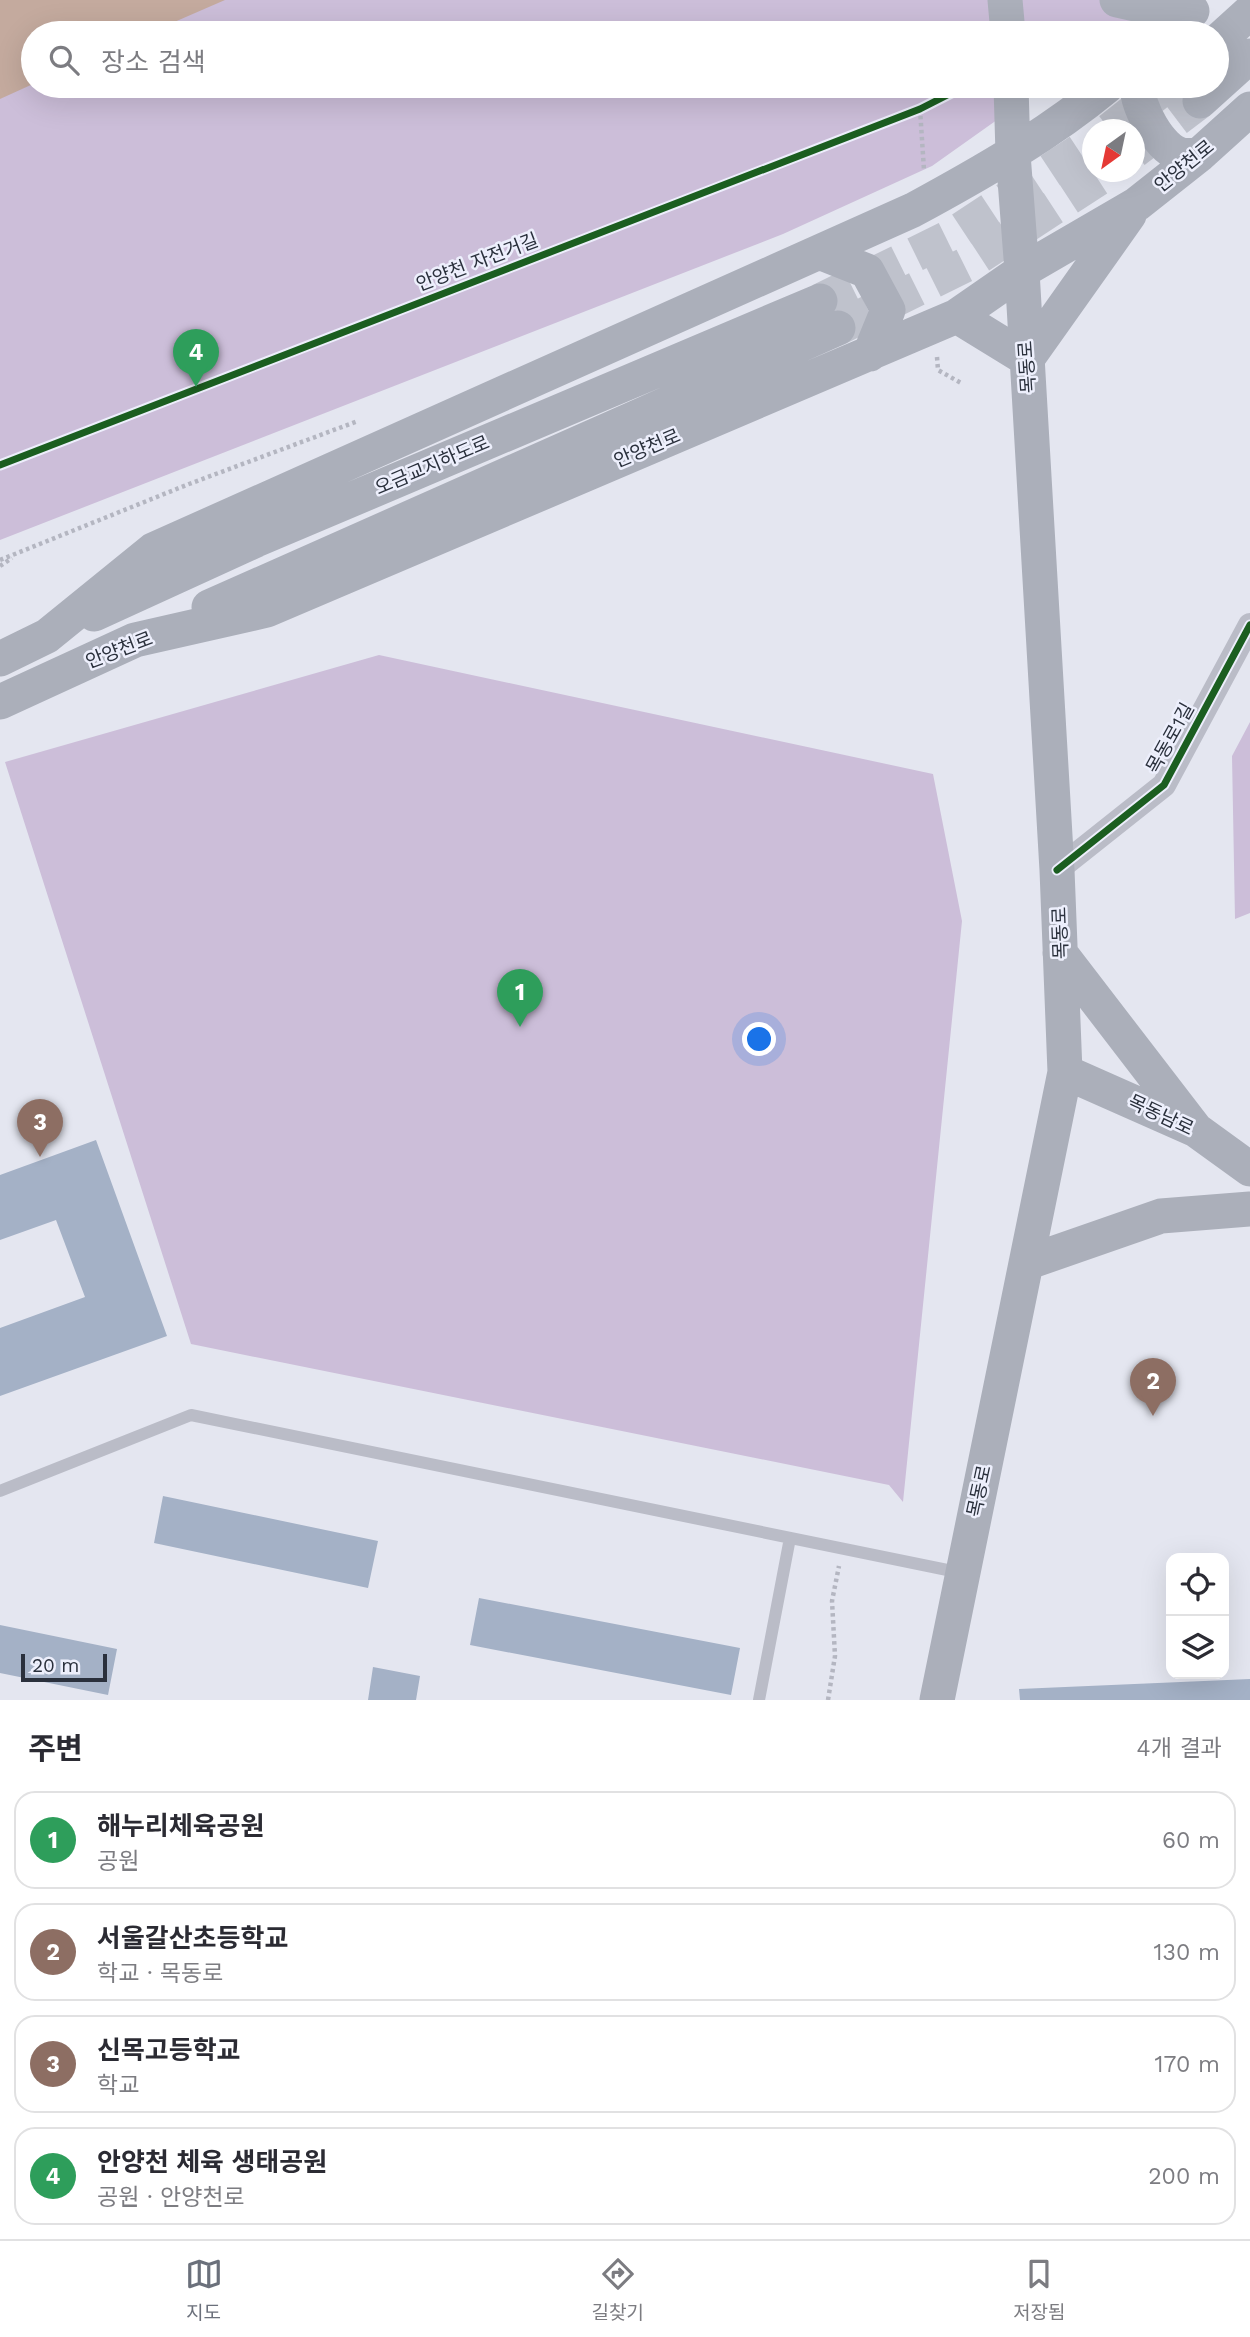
<!DOCTYPE html>
<html lang="ko">
<meta charset="utf-8">
<style>
:root{--surface:#fff;--page:#f2f2f3;--text:#2b2b33;--muted:#7c7c81;--line:#e1e1e2;--accent:#6b707b}
body{margin:0;font-family:"Work Sans","Noto Sans KR",sans-serif;background:var(--page);color:var(--text)}
.controls{position:absolute;right:21px;bottom:21px;display:grid;overflow:hidden;border-radius:14px;box-shadow:0 7px 28px #0002}
.controls button{width:63px;height:63px;display:grid;place-items:center;padding:0;border:0;border-bottom:2px solid var(--line);background:var(--surface);color:var(--text);font:35px sans-serif}
.compass{position:absolute;left:1082px;top:119px;width:63px;height:63px;border-radius:50%;background:var(--surface);box-shadow:0 7px 28px #0002;rotate:213deg}
.scale{position:absolute;left:21px;bottom:18px;width:86px;box-sizing:border-box;padding-left:7px;border:4px solid #2a303c;border-top:0;font-size:19px;line-height:24px;white-space:nowrap;color:#2a303c;-webkit-text-stroke:5px #edeffc;paint-order:stroke}
.you{position:absolute;left:760px;top:1040px;width:24px;height:24px;margin:-18px;border:5px solid #fff;border-radius:50%;background:#1a73e8;box-shadow:0 0 0 10px #1a73e833}
.badge{display:grid;place-items:center;width:46px;height:46px;border-radius:50%;background:var(--accent);color:#fff;font-size:23px;font-weight:700}
.pin{position:absolute;translate:-50% -58px;filter:drop-shadow(0 2px 4px #0008)}
.pin::after{content:'';position:absolute;top:37px;width:24px;height:21px;background:inherit;clip-path:polygon(0 0,100% 0,50% 100%)}
.list{margin:0;padding:0;list-style:none}
h2{display:flex;justify-content:space-between;align-items:center;height:91px;margin:0;padding:0 28px;font-size:30px}
h2 small{font-size:23px;font-weight:400;color:var(--muted)}
.list li{display:grid;grid-template-columns:46px 1fr auto;gap:21px;align-items:center;box-sizing:border-box;height:98px;margin:0 14px 14px;padding:0 14px;border:2px solid var(--line);border-radius:21px}
.list b{display:block;font-size:26px;white-space:nowrap}
.list p{margin:0;font-size:23px;white-space:nowrap;color:var(--muted)}
.list em{font-size:23px;font-style:normal;color:var(--muted)}
.icon{flex:none;width:38px;height:38px;fill:none;stroke:currentColor;stroke-width:2;stroke-linecap:round;stroke-linejoin:round}
.map{position:relative;flex:none;width:1250px;height:1700px;overflow:hidden}
.search{position:absolute;background:var(--surface);box-shadow:0 7px 28px #0002;left:21px;right:21px;top:21px;height:77px;display:flex;align-items:center;gap:18px;box-sizing:border-box;padding:0 24px;border-radius:38px;color:var(--muted);font-size:26px}
.sheet{height:539px;background:var(--surface)}
nav{display:flex;justify-content:space-around;align-items:center;box-sizing:border-box;height:98px;border-top:2px solid var(--line);background:var(--surface);font-size:19px;color:var(--muted)}
nav a{display:grid;justify-items:center;gap:4px}
nav .on{color:var(--accent)}
.map>svg:first-child{display:block}
.green{fill:#ccbed9}
.water{fill:#c4aa9e}
.building{fill:#a4b1c6}
.lines{fill:none;stroke-linecap:round;stroke-linejoin:round}
.secondary-tunnel{stroke:#bfc2cc;stroke-width:35;stroke-dasharray:35 18;stroke-linecap:butt}
.path{stroke:#b4b6c1;stroke-width:4.5;stroke-dasharray:3.5 3.5;stroke-linecap:butt}
.service{stroke:#babcc7;stroke-width:12}
.minor{stroke:#babcc7;stroke-width:24}
.secondary{stroke:#abafba;stroke-width:35}
.cycleway-casing{stroke:#edeffc;stroke-width:11}
.cycleway{stroke:#1b5e20;stroke-width:7}
.labels{text-anchor:middle;dominant-baseline:central;stroke-width:5;stroke-linejoin:round;paint-order:stroke}
.street-label{font-size:19px;fill:#2a303c;stroke:#edeffc}
</style>
<div class="map">
<svg width="1250" height="1700" viewBox="0 0 1250 1700">
<rect width="100%" height="100%" fill="#e4e6f0"/>
<path class="green" d="M0 0H1166L1119 33H33V86H1045L932 166 783 234 0 540Z
M379 655 933 774 962 921 903 1502 889 1485 191 1344 5 762Z
M1250 722V913L1235 919 1232 756Z"/>
<path class="water" d="M0 0H225L149 33H33V84L0 99Z"/>
<path class="building" d="M96 1140 167 1336 0 1396V1328L85 1297 56 1220 0 1240V1175Z
M163 1496 378 1541 368 1588 154 1543Z
M479 1598 740 1648 731 1695 470 1645Z
M0 1625 117 1649 108 1695 0 1673Z
M373 1667 420 1676 416 1700H368Z
M1250 1679V1700H1020L1019 1689Z"/>
<g class="lines">
<path class="secondary-tunnel" d="M1110 130 1166 86
M1134 151 1200 101
M820 301 950 237 1092 143
M838 328 967 264 1108 172"/>
<path class="path" d="M920 109 924 170
M937 357 938 370 961 383
M0 560 189 484 358 421
M0 566 12 558
M828 1700 835 1656 832 1601 839 1566"/>
<path class="service" d="M0 1491 191 1415 962 1573
M759 1700 790 1538"/>
<path class="minor" d="M1057 870 1164 785 1250 625"/>
<path class="secondary" d="M1005 0 1008 33
M1117 0 1157 9 1192 11
M1217 42 1250 12
M1137 86C1138 107 1159 150 1182 155 1187 156 1194 155 1199 155
M1200 101 1250 56
M819 252 867 271 888 310 870 354
M957 316 1027 359 1129 215
M209 607 838 328
M94 614 256 540 820 301
M0 659 47 636 153 550 913 210C981 173 1048 135 1107 86
M0 702 135 640 267 610 957 316 1022 271 1137 204 1199 155 1250 109
M1060 953 1196 1130
M1065 1072 1196 1130 1250 1169
M1026 1263 1161 1216 1250 1209
M937 1700 1065 1072 1057 870 1022 271 1013 154 1011 86"/>
<defs>
<path id="cycleway" d="M0 465 920 109 965 86
M1057 870 1164 785 1250 625"/>
</defs>
<use href="#cycleway" class="cycleway-casing"/>
<use href="#cycleway" class="cycleway"/>
</g>
<g class="labels">
<g class="street-label">
<text transform="translate(1184 166) rotate(-39)">안양천로</text>
<text transform="translate(477 262) rotate(-21)">안양천 자전거길</text>
<text transform="translate(1027 367) rotate(-94)">목동로</text>
<text transform="translate(647 448) rotate(-23)">안양천로</text>
<text transform="translate(432 465) rotate(-23)">오금교지하도로</text>
<text transform="translate(119 650) rotate(-21)">안양천로</text>
<text transform="translate(1170 738) rotate(-61)">목동로1길</text>
<text transform="translate(1060 933) rotate(-92)">목동로</text>
<text transform="translate(1161 1115) rotate(25)">목동남로</text>
<text transform="translate(979 1491) rotate(-78)">목동로</text>
</g>
</g>
</svg>
<div class="controls">
<button><svg class="icon" aria-label="locate" viewBox="0 0 24 24"><circle cx="12" cy="12" r="6"/><path d="M12 2v4M12 18v4M2 12h4M18 12h4"/></svg></button>
<button><svg class="icon" aria-label="layers" viewBox="0 0 24 24"><path d="M12 4l9 5-9 5-9-5zM3 14l9 5 9-5"/></svg></button>
</div>
<svg class="compass" viewBox="-18 -18 36 36"><path d="M0-13l5 13h-10z" fill="#e53935"/><path d="M0 13l5-13h-10z" fill="#7c7c81"/></svg>
<div class="scale">20 m</div>
<div class="you"></div>
<div class="pin badge" style="left:520px;top:1027px;background:#2e9e5b">1</div>
<div class="pin badge" style="left:1153px;top:1416px;background:#8d6e63">2</div>
<div class="pin badge" style="left:40px;top:1157px;background:#8d6e63">3</div>
<div class="pin badge" style="left:196px;top:387px;background:#2e9e5b">4</div>
<div class="search"><svg class="icon" aria-label="search" viewBox="0 0 24 24"><circle cx="10" cy="10" r="6"/><path d="M15 15l6 6"/></svg>장소 검색</div>
</div>
<section class="sheet">
<h2>주변<small>4개 결과</small></h2>
<ul class="list">
<li><span class="badge" style="background:#2e9e5b">1</span><div><b>해누리체육공원</b><p>공원</p></div><em>60 m</em></li>
<li><span class="badge" style="background:#8d6e63">2</span><div><b>서울갈산초등학교</b><p>학교 · 목동로</p></div><em>130 m</em></li>
<li><span class="badge" style="background:#8d6e63">3</span><div><b>신목고등학교</b><p>학교</p></div><em>170 m</em></li>
<li><span class="badge" style="background:#2e9e5b">4</span><div><b>안양천 체육 생태공원</b><p>공원 · 안양천로</p></div><em>200 m</em></li>
</ul>
</section>
<nav>
<a class="on"><svg class="icon" aria-label="map" viewBox="0 0 24 24"><path d="M3 6l6-2 6 2 6-2v14l-6 2-6-2-6 2zM9 4v14M15 6v14"/></svg>지도</a>
<a><svg class="icon" aria-label="directions" viewBox="0 0 24 24"><path d="M12 3l9 9-9 9-9-9zM9 14v-3h6M13 9l2 2-2 2"/></svg>길찾기</a>
<a><svg class="icon" aria-label="saved" viewBox="0 0 24 24"><path d="M7 4h10v16l-5-4-5 4z"/></svg>저장됨</a>
</nav>
